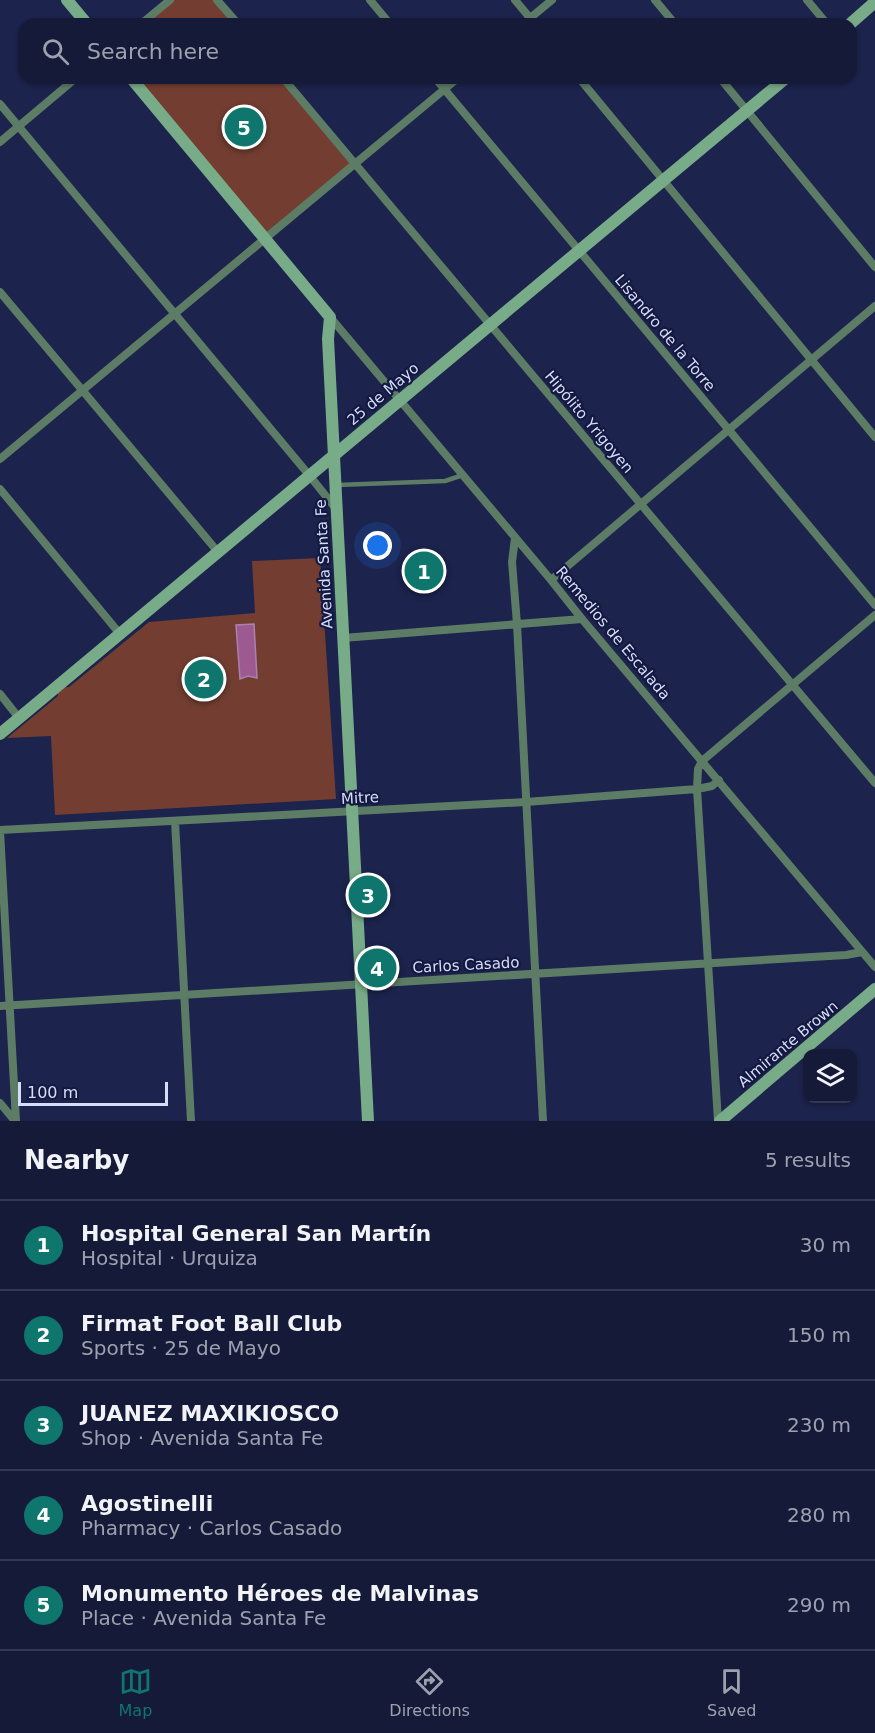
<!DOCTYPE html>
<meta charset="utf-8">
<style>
:root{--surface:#151a39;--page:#1e2341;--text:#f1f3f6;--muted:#9da1ae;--line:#343853;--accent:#0f766e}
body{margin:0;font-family:"DejaVu Sans",sans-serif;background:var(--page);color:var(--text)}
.controls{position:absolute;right:18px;bottom:18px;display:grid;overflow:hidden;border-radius:12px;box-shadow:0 2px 4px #0004}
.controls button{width:54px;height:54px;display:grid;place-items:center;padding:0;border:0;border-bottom:2px solid var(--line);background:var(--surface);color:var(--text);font:30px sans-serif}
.scale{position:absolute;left:18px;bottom:15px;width:150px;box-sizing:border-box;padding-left:6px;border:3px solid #d6ddf8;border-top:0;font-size:16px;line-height:21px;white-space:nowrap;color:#d6ddf8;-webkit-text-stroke:4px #141941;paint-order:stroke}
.you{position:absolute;left:378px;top:546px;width:21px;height:21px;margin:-15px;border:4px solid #fff;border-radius:50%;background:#1a73e8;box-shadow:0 0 0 9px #1a73e833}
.badge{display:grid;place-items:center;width:39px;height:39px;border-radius:50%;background:var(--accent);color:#fff;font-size:20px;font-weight:700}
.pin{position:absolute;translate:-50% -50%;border:3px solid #fff;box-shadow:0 2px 6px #0006}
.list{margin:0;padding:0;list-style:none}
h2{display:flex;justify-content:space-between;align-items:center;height:78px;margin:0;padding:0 24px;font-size:26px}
h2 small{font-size:20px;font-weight:400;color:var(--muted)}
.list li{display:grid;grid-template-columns:39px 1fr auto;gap:18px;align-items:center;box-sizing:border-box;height:90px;padding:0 24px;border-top:2px solid var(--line)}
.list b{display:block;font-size:22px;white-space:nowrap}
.list p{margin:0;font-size:20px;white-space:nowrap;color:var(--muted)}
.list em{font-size:20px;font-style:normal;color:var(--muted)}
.icon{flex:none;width:33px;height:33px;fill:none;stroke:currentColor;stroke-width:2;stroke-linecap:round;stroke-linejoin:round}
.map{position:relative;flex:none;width:875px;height:1121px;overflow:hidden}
.search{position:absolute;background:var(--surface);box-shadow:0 2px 4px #0004;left:18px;right:18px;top:18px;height:66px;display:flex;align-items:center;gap:15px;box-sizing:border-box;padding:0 21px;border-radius:18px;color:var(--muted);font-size:22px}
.sheet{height:528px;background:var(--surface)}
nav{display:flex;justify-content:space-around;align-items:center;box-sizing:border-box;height:84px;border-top:2px solid var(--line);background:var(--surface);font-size:16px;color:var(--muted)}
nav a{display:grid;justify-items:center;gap:3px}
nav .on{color:var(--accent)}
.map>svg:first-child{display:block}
.green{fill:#733e31}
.water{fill:#9c5a90;stroke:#ad81af;stroke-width:1.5}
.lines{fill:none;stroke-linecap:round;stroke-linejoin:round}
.lane{stroke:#5c7c65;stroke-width:4.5}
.street{stroke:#5c7c65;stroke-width:8}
.secondary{stroke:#78ac88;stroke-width:12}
.labels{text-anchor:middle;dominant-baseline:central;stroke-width:4.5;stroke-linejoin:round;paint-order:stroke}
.street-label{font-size:15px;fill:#d6ddf8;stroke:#141941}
</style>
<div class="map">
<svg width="875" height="1121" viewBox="0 0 875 1121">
<rect width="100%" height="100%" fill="#1c234c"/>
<path class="green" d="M170 0H217L238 24H141Z
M131 78H283L355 164 265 238Z
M320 558 336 799 55 815 51 736 7 738 58 696V688L69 687 149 622 255 613 252 561Z"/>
<path class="water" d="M254 624 257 678 248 676 240 679 236 625Z"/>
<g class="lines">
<path class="lane" d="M337 485 445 481 463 475"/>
<path class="street" d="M217 0 238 24
M370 0 390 24
M515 0 535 24
M655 0 675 24
M807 0 827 24
M141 24 170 0
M523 24 552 0
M283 78 875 783
M435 78 875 605
M579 78 875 437
M720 78 875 267
M0 104 309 475 337 510
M0 142 76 78
M0 292 218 552
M330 317 551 580 582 619 875 967
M0 459 458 78
M0 489 120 634
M515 538 512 562 517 624 543 1121
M551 580 875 306
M343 638 582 619
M0 694 19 718
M175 821 191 1121
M0 830 526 802 697 789 712 786 719 780
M0 831 16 1121
M0 1006 846 955 862 952
M0 1103 15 1121
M718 1121 697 789 698 769 702 761 875 615"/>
<path class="secondary" d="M67 0 87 24
M850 24 875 2
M131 78 330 317 328 339 368 1121
M0 734 786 78
M720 1121 875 989"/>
</g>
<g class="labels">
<g class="street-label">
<text transform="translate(665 333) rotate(50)">Lisandro de la Torre</text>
<text transform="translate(383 394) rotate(-40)">25 de Mayo</text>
<text transform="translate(589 422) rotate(50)">Hipólito Yrigoyen</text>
<text transform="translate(324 564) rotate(-93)">Avenida Santa Fe</text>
<text transform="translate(613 633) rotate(50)">Remedios de Escalada</text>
<text transform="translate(360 798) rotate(-3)">Mitre</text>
<text transform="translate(466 965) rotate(-3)">Carlos Casado</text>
<text transform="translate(788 1044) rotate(-40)">Almirante Brown</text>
</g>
</g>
</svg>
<div class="controls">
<button><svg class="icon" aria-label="layers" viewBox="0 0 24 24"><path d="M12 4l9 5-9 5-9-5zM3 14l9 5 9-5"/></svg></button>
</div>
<div class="scale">100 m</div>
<div class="you"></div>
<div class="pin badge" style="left:424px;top:571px">1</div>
<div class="pin badge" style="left:204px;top:679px">2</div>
<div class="pin badge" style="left:368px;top:895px">3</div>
<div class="pin badge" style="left:377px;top:968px">4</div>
<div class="pin badge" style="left:244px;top:127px">5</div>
<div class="search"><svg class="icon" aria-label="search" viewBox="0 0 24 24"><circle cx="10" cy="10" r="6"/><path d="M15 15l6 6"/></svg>Search here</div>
</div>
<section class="sheet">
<h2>Nearby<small>5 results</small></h2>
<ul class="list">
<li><span class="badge">1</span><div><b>Hospital General San Martín</b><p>Hospital · Urquiza</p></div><em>30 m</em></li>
<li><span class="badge">2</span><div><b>Firmat Foot Ball Club</b><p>Sports · 25 de Mayo</p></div><em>150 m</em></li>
<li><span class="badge">3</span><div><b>JUANEZ MAXIKIOSCO</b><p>Shop · Avenida Santa Fe</p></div><em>230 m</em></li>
<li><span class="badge">4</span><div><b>Agostinelli</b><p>Pharmacy · Carlos Casado</p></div><em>280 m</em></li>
<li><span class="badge">5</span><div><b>Monumento Héroes de Malvinas</b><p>Place · Avenida Santa Fe</p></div><em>290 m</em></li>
</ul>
</section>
<nav>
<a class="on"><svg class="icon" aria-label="map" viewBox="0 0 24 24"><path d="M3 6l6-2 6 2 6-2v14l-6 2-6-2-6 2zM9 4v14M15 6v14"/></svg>Map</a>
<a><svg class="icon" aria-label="directions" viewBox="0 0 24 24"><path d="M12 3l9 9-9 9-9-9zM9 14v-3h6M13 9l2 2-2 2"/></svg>Directions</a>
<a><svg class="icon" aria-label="saved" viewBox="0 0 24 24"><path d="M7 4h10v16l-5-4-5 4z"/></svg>Saved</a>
</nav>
